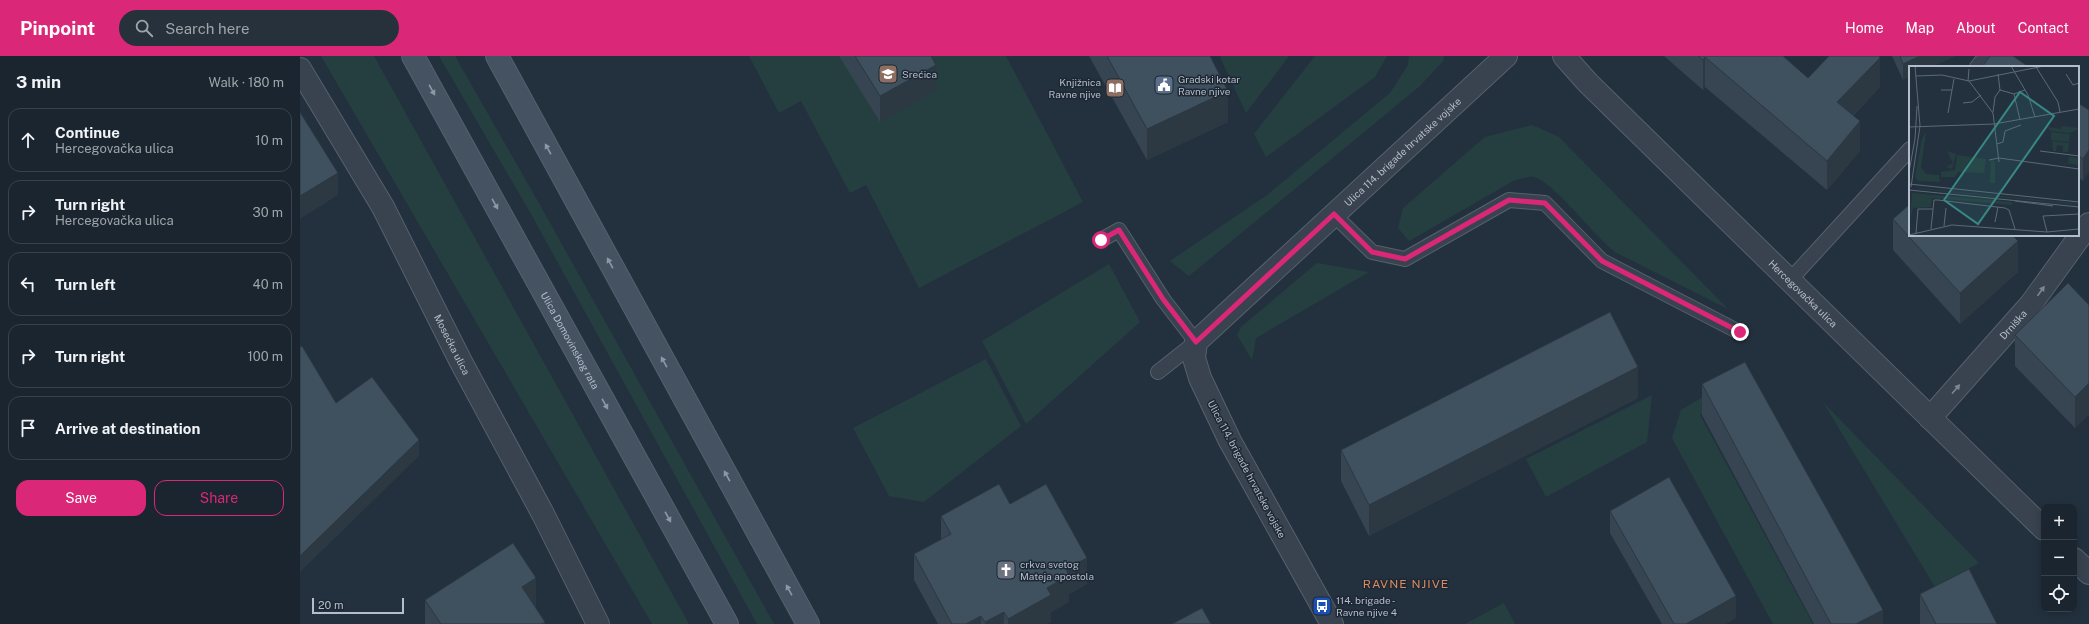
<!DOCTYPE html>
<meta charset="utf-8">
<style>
:root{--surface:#1a252f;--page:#27313b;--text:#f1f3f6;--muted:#9fa5aa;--line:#38424b;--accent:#db2777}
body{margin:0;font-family:"Public Sans",sans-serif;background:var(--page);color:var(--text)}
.controls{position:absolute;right:12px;bottom:12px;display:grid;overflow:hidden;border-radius:8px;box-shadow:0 2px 10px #0003}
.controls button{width:36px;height:36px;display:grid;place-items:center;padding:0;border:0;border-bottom:1px solid var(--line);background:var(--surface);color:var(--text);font:20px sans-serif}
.scale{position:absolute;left:12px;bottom:10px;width:92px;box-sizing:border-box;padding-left:4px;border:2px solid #b4beca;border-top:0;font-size:11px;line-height:14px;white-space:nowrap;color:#b4beca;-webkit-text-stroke:3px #1d2834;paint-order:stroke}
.stop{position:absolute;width:12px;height:12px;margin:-9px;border:3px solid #db2777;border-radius:50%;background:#fff}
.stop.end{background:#db2777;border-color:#fff;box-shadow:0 1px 4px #0008}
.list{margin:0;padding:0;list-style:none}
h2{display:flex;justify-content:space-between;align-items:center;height:52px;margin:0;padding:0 16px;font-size:17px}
h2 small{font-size:13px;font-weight:400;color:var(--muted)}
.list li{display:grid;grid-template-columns:26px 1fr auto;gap:12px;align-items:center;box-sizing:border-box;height:64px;margin:0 8px 8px;padding:0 8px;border:1px solid var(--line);border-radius:12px}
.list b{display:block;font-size:15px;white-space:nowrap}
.list p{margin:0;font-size:13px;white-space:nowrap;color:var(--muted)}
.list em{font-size:13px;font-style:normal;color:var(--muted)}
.actions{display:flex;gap:8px;padding:12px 16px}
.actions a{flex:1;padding:9px 0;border:1px solid var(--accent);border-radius:12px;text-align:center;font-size:14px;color:var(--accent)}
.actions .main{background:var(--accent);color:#fff}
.icon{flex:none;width:22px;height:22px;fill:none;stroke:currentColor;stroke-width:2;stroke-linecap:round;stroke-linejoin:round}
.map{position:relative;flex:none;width:1789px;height:568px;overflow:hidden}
header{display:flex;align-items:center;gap:24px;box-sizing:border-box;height:56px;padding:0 20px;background:var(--accent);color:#fff}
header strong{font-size:19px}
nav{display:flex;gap:22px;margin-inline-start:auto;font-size:14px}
.search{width:280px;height:36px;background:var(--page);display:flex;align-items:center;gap:10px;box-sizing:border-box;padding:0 14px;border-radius:22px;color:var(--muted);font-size:15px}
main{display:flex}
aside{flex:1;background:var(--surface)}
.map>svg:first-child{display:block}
.green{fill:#253f40}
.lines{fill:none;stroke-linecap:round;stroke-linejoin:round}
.lane-casing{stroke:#56616d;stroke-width:16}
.street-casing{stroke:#56616d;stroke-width:24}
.secondary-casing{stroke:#56616d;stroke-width:24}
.lane{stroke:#38434f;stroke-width:14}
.street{stroke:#38434f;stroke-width:22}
.secondary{stroke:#455262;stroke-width:22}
.wall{fill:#364551}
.shaded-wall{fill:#2c3842}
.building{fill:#3f505e;stroke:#2c3842}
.oneway{fill:#8d98a6}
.oneway2{fill:#7c8793}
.route{stroke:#db2777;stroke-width:5}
.labels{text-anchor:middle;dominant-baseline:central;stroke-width:3;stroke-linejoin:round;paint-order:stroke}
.poi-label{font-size:10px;fill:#b4beca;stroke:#1d2834;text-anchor:start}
.street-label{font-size:10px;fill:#b4beca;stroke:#1d2834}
.quarter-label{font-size:12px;letter-spacing:1px;fill:#d98b60;stroke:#1d2834}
.inset-road{fill:none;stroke:#5d6977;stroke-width:1}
.view{fill:#388885;fill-opacity:0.15;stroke:#388885;stroke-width:2}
.inset-edge{fill:none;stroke:#b4beca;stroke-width:2}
</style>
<header>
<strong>Pinpoint</strong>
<div class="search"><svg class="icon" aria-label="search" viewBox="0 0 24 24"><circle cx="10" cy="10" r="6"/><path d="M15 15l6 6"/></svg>Search here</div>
<nav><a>Home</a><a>Map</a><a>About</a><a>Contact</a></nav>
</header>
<main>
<aside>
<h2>3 min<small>Walk · 180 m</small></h2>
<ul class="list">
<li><svg class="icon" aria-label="ahead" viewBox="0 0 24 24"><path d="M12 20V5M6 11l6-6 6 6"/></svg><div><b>Continue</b><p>Hercegovačka ulica</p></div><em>10 m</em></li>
<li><svg class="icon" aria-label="right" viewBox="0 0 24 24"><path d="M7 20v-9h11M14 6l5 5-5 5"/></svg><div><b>Turn right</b><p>Hercegovačka ulica</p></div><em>30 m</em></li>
<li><svg class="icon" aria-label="left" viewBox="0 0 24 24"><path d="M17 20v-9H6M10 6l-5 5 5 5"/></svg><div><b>Turn left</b></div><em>40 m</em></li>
<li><svg class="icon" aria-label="right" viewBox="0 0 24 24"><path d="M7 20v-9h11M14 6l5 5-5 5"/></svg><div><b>Turn right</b></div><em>100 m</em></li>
<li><svg class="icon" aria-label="arrive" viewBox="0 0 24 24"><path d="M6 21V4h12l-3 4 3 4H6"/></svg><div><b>Arrive at destination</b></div></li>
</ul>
<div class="actions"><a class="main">Save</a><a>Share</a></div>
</aside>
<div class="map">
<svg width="1789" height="568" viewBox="0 0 1789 568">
<rect width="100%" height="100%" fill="#23313f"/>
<path class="green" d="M21 0H74L389 568H352Z
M139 0H155L240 149 474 568H457L231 158Z
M449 0H706L783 146 619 232 566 129 550 137 501 45 479 57Z
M921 0H989L946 57 920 1Z
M1015 0H1087L1075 21 966 101 954 78Z
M1109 0H1144L1143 5 1120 30 889 220 870 205 967 139 1090 37 1108 9Z
M1232 69 1259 81 1428 253 1315 196C1294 180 1254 126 1234 121 1229 120 1221 123 1215 124L1109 185 1098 172 1103 152 1185 81Z
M1017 207 1069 216 956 282 952 304 937 279 941 271Z
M809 208 840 266 726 368 682 285Z
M686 303 721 370 624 446 589 440 553 372Z
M1435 322 1441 335 1400 359 1513 568H1473L1372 382 1381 354Z
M1352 339 1347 386 1246 441 1226 403Z
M1523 346 1679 507 1635 531Z
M1204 547 1215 568H1165Z"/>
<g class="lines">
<defs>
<path id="lane" d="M1677 11 1686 0
M1033 158 1072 196 1105 203 1209 144 1245 147 1302 205 1439 276
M801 184 819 174 863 243 896 286 858 316
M1490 224 1610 93"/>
<g id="street">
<path id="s1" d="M1264 0 1288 27 1744 473"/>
<path id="s2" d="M0 13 83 151 161 306 243 458 298 568"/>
<path id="s3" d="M1630 362 1731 248 1789 168"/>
<path d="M1774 503 1789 517"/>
<path id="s4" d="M1032 568 930 385 900 322 894 302 896 286 1206 0"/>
</g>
<g id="secondary">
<path id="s5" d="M113 0 427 568"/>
<path d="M197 0 508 568"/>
</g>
</defs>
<use href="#lane" class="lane-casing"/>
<use href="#street" class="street-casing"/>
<use href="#secondary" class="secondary-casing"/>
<use href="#lane" class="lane"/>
<use href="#street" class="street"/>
<use href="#secondary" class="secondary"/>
</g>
<path class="wall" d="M539 0H631L636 35 580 66Z
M789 0H910L928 66 847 104Z
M1364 0H1483L1508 22 1580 31 1553 60 1560 95 1527 134 1405 31 1403 34Z
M1592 0H1655L1631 11H1610L1603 24Z
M1778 47 1789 54 1783 125 1778 121Z
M1593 163 1718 216 1660 268 1593 194Z
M1789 249V358L1775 372 1715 310V279Z
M1402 328 1583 568H1514L1402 359Z
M1338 342 1069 480 1041 425V394Z
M710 448 787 528 769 538V546L751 556V566L747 568H638L614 524V498L641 484V460Z
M1310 455 1436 562 1425 568H1362L1310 477Z
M1620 538 1697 568H1620Z
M125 544 236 552 245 568H125Z"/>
<path class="shaded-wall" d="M1620 0H1655L1631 11H1610V21L1603 24V8Z
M1405 1V31L1403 34V4Z
M1580 2V31L1537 76V46Z
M636 9V35L580 66V40Z
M928 35V66L847 104V73Z
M1560 65V95L1527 134V105Z
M1789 94V116L1783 125V103Z
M38 117V139L0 163V140Z
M1718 185V216L1660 268V237Z
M1338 311V342L1069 480V449Z
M1789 327V358L1775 372V341Z
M119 384V400L0 516V500Z
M787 502V528L769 538V546L751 556V566L747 568H708V563L747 532 766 513Z
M236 522V553L222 531Z
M1436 540V562L1425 568H1386Z
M1583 554V568H1556Z
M704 556V568H685V566Z
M681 560V568H666Z"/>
<path class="building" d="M555 0H631L636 9 580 40Z
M807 0H910L928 35 847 73Z
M1398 0H1483L1508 22 1529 0H1579L1580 2 1537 46 1560 65 1527 105 1405 1 1403 4Z
M1600 0H1620L1603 8Z
M1690 0H1713L1729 11H1682Z
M1778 47 1789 54V94L1783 103 1778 99Z
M0 56 38 117 0 140Z
M1610 148V179H1712L1718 185 1660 237 1593 163Z
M1768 227 1789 249V327L1775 341 1715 279Z
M1310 256 1338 311 1069 449 1041 394Z
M2 290 36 347 72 321 119 384 0 500V291Z
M1445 306 1583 554 1556 568H1531L1402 328Z
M1369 421 1436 540 1386 568H1374L1310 455Z
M699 428 710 448 746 428 787 502 766 513 769 519 747 532 751 539 708 563 704 556 685 566 681 560 666 568H652L614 498 651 478 641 460Z
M213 487 236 522 222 531 245 566 241 568H141L125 544Z
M1669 513 1697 568H1636L1620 538Z
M902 552 911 568H872Z"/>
<defs><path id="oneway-solid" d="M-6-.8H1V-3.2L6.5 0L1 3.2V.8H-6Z"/></defs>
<g class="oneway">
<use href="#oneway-solid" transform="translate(132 34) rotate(61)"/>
<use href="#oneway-solid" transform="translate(248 93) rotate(-119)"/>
<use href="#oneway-solid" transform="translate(195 148) rotate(61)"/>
<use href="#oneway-solid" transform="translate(310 207) rotate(-119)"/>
<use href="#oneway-solid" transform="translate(364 306) rotate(-119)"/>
<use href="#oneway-solid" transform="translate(305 348) rotate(61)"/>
<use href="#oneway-solid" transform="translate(427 420) rotate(-119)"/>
<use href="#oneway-solid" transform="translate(368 461) rotate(61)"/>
<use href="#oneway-solid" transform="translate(489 534) rotate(-119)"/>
</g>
<g class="oneway2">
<use href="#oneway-solid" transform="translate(1741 235) rotate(-54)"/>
<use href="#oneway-solid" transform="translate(1656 333) rotate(-49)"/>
</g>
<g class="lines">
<path class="route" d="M801 184 819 174 863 243 896 286 1034 158 1072 196 1105 203 1209 144 1245 147 1302 205 1440 276"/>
</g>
<defs>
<symbol id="school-square" viewBox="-11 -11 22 22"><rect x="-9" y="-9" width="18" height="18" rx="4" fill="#8d6e63" stroke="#1d2834"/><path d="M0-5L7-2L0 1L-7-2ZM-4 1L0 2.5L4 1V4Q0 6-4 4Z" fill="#fff"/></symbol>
<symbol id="civic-square" viewBox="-11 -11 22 22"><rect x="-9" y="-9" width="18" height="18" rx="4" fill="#5c6f8a" stroke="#1d2834"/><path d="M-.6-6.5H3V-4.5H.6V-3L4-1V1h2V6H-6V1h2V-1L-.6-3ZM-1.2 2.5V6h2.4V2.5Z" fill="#fff"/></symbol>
<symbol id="library-square" viewBox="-11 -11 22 22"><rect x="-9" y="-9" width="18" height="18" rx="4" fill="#8d6e63" stroke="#1d2834"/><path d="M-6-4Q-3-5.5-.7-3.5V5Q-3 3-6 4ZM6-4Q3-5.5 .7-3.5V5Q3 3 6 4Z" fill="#fff"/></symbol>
<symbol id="church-square" viewBox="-11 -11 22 22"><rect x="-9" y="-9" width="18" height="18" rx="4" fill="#6b7280" stroke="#1d2834"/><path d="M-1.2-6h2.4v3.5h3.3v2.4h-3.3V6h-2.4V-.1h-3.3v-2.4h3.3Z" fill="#fff"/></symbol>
<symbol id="bus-square" viewBox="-11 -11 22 22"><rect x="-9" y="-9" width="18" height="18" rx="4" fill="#1a4fb4" stroke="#1d2834"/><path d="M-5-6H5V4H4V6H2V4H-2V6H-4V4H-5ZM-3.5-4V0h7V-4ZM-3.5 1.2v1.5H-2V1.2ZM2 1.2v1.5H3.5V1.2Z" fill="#fff"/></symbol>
</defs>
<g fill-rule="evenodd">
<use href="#school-square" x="577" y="7" width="22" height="22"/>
<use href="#civic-square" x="853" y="18" width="22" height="22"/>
<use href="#library-square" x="804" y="21" width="22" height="22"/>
<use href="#church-square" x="695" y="503" width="22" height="22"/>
<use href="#bus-square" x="1011" y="539" width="22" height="22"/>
</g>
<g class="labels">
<g class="poi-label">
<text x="602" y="18">Srećica</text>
<text x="878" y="23">Gradski kotar<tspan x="878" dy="12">Ravne njive</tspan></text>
<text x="801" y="26" text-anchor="end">Knjižnica<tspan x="801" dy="12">Ravne njive</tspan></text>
<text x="720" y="508">crkva svetog<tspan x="720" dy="12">Mateja apostola</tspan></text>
<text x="1036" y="544">114. brigade -<tspan x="1036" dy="12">Ravne njive 4</tspan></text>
</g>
<g class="street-label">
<text stroke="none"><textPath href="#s4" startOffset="597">Ulica 114. brigade hrvatske vojske</textPath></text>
<text stroke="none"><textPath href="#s1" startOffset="337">Hercegovačka ulica</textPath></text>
<text stroke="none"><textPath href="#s3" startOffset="125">Drniška</textPath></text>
<text stroke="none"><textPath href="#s5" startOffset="325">Ulica Domovinskog rata</textPath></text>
<text stroke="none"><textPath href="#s2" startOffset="315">Mosećka ulica</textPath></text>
<text transform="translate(947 413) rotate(62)">Ulica 114. brigade hrvatske vojske</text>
</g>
<g class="quarter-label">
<text x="1106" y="528">RAVNE NJIVE</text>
</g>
</g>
<g transform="translate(1609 10)">
<rect width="170" height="170" fill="#23313f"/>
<path d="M153 60 169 62V63L161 67 142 65 138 61 152 63ZM142 66 161 68 160 76 142 74ZM17 67 12 101 17 108 30 109 31 116 9 115 6 111 13 72ZM143 75 160 77 159 86H154V80L148 79 147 85H144ZM38 85 47 88 43 103 37 101 44 97ZM48 89 77 93 75 107 49 106 46 111H32V106L46 104ZM160 91 168 92 170 99 146 96 159 97ZM82 94 86 95V117H81ZM10 122 170 138V139L10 123ZM3 127 103 136V139L23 132 22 141 4 142 1 154Z" fill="#253f40"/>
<path class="inset-road" d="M102 0 119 29 126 51M127 1 149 36 151 46M157 8 164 19 170 17M7 10 33 9 60 15 135 0M59 15 60 3M60 15 84 47 90 96M32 24H43L45 13M91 24 105 28M54 37 63 36 72 29M84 46 86 31 91 24 89 8M39 47 43 24M111 54 105 28 116 24M0 61 85 58 170 43M88 78 94 76 96 65 112 59M131 85 170 90M80 94 90 92 170 103M0 106 6 73 8 40M0 118 170 136M2 121 11 60 6 0M0 124 170 141M106 135 144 140M86 156 89 141M35 160 37 142M22 163 25 134H29L96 142 100 144 106 163M138 166 134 150 170 148M7 167 9 143H24M0 169 43 159 138 166 170 163"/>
<path class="view" d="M111 26 145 50 69 158 35 134Z"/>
<rect width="170" height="170" class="inset-edge"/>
</g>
</svg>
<div class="controls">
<button>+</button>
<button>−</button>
<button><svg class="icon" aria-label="locate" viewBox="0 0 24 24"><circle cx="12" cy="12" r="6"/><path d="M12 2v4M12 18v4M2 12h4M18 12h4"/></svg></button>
</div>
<div class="scale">20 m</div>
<div class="stop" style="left:801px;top:184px"></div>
<div class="stop end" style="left:1440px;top:276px"></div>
</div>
</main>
